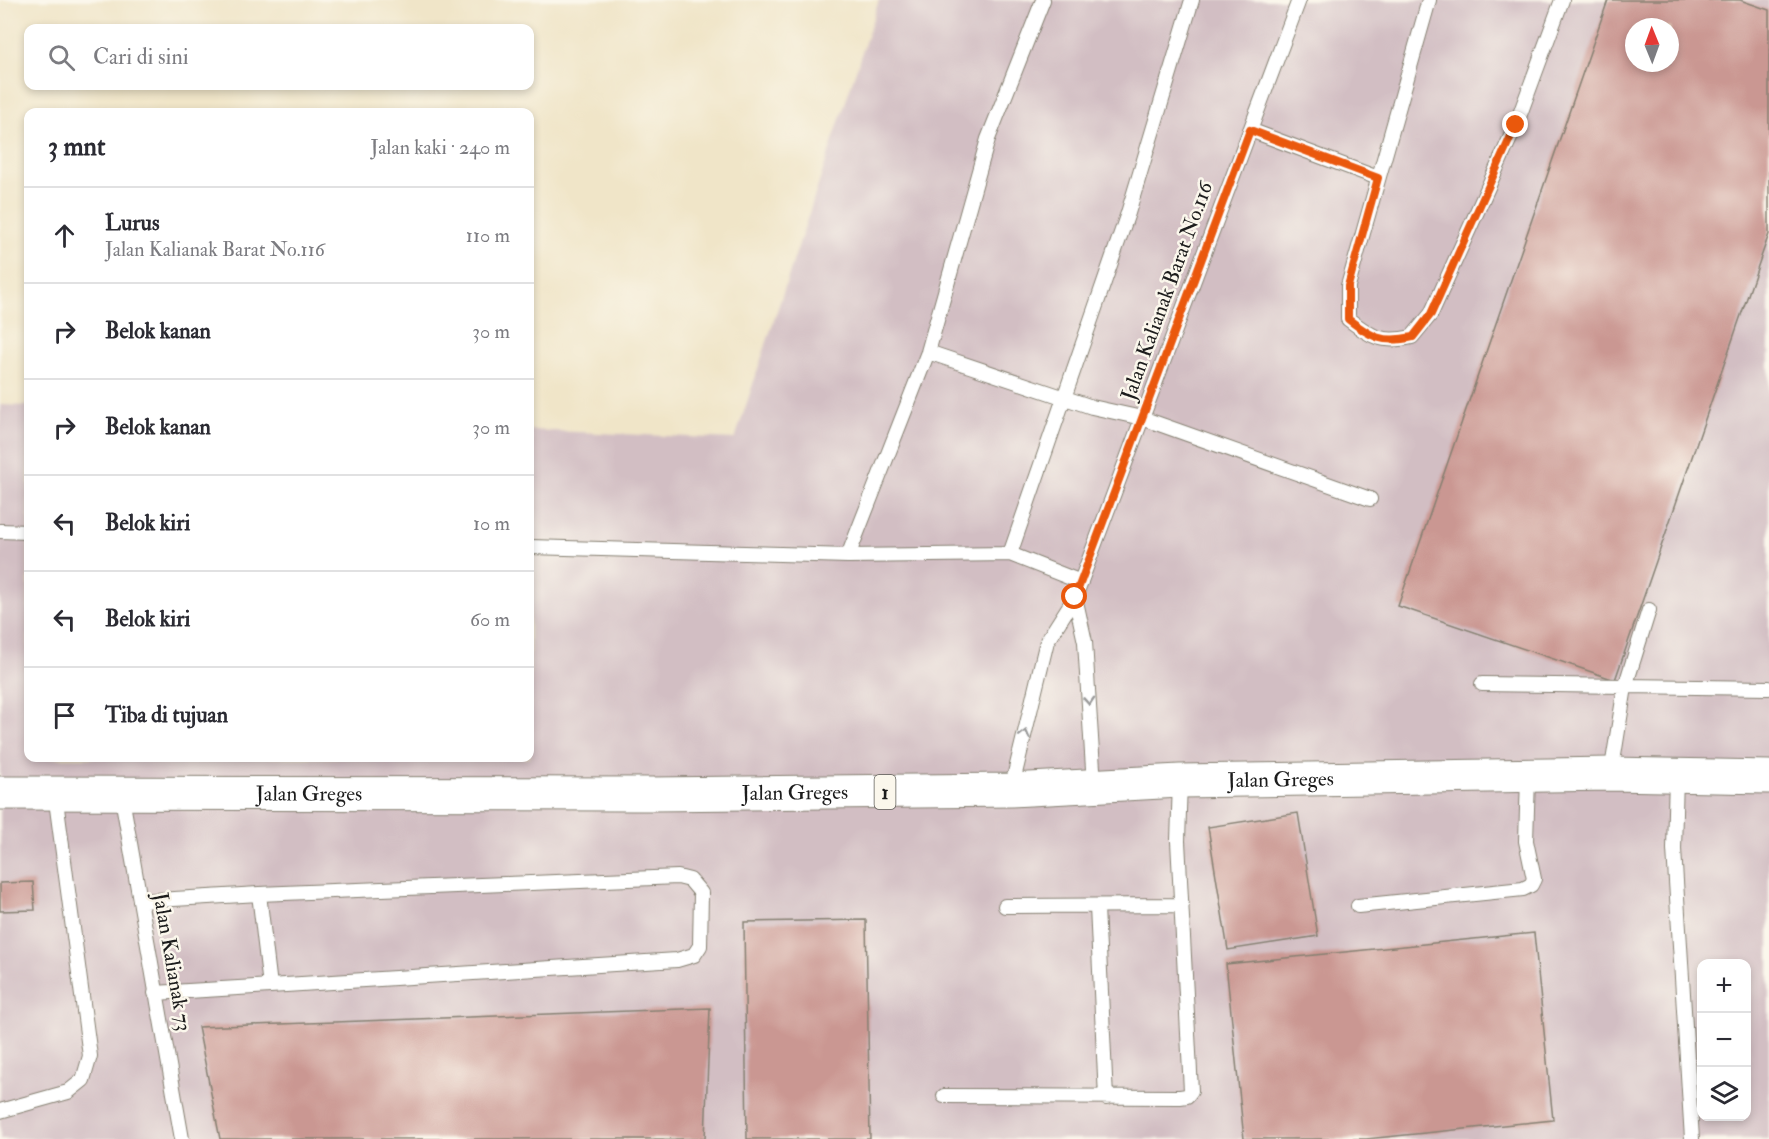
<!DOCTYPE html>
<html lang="id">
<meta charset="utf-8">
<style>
:root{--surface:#fff;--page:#f7f7f7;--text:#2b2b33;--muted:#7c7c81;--line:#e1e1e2}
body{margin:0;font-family:"IM FELL Double Pica",serif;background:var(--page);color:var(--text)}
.controls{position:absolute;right:18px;bottom:18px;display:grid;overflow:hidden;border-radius:12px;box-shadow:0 3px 9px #0003}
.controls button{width:54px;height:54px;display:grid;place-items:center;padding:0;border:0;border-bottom:2px solid var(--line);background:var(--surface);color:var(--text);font:30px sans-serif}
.compass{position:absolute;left:1625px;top:18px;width:54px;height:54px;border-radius:50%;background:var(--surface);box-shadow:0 3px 9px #0003;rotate:359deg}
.stop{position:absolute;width:18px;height:18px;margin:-14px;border:4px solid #ea580c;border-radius:50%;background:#fff}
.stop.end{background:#ea580c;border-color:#fff;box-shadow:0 2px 6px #0008}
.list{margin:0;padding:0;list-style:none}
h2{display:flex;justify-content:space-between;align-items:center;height:78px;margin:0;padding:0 24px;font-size:26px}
h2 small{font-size:20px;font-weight:400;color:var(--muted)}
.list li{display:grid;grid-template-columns:39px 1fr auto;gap:18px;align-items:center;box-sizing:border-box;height:96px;padding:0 24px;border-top:2px solid var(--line)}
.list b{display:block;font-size:22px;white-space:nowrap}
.list p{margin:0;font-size:20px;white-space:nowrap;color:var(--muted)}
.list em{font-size:20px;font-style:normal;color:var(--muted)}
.icon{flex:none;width:33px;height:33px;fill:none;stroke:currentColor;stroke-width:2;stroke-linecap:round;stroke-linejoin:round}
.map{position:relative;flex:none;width:1769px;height:1139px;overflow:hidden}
.search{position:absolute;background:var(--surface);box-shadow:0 3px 9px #0003;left:24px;top:24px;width:510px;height:66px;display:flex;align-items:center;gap:15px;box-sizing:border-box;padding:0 21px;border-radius:12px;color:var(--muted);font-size:22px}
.panel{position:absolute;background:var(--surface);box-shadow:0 3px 9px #0003;left:24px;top:108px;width:510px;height:654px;border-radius:12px}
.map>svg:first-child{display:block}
.industrial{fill:#d2bec3;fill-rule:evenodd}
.building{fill:#ca9792;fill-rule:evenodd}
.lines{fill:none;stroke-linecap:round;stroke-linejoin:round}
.lane-casing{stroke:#868072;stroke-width:16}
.highway-casing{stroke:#868072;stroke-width:35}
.lane{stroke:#fff;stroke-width:14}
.highway{stroke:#fff;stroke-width:33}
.oneway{stroke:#999}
.route{stroke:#ea580c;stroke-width:8}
.labels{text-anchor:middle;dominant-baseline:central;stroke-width:5;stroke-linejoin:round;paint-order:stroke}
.shield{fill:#fbf7ec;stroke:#5f5e5a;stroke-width:1.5}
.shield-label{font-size:20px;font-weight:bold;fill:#1c1c1c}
.street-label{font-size:21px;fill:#1c1c1c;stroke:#fbf7ec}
</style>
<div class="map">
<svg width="1769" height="1139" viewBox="0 0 1769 1139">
<rect width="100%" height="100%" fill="#fbf7ec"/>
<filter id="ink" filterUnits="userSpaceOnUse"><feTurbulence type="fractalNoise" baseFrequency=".0167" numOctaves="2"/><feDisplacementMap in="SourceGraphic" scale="12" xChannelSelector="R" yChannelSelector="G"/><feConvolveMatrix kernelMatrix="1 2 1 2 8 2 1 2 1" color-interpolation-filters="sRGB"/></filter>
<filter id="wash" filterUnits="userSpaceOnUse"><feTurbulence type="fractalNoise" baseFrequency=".008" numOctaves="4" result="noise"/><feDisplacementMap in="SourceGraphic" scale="24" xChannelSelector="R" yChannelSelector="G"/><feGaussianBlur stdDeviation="1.35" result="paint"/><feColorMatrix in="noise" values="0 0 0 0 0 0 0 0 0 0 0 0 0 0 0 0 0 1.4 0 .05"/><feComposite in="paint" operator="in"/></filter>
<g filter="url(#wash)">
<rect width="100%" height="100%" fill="#f0e5c8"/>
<path class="industrial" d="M879 0H1769V1139H0V405L28 406V758H530V430L735 439ZM1634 27H1670V63H1634ZM1702 964H1746V1116H1702Z"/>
<g id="blocks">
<path class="building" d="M1608 0H1740L1769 10V234L1615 680 1398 606ZM1634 27H1670V63H1634Z
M1298 813 1318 936 1228 950 1208 827Z
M33 882 35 910 0 911V883Z
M866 920 870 1139H747L744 922Z
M1534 933 1553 1120 1366 1139H1244L1226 964Z
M710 1008 705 1139H220L198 1027Z"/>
</g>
</g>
<g filter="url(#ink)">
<use href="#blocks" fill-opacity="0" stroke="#868072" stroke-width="1.5"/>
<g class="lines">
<defs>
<path id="lane" d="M1429 0 1348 286V319C1372 337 1381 344 1412 337L1431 314 1516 125 1562 0
M1250 130 1378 178
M928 352 1092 407 1142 418 1370 499
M0 531 28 532
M530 547 848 556 1010 554
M848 556 928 352 988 139 1043 0
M1081 582 1010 554 1128 213 1192 0
M1075 597 1085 642 1094 785
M1482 684 1769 688
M1611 774 1625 687 1649 610
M1676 776 1674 849 1692 1139
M1011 790 1047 641 1075 597 1299 0
M121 792 182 1139
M140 901 259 894 270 986 677 960 694 955 700 946 701 893 690 880 678 877 259 894
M1005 906 1182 905
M1358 906 1523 889 1531 885 1534 879 1526 841 1528 777
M1097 907 1106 1098
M155 993 270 986
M944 1096 1180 1097 1187 1096 1191 1091 1178 841 1180 781
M0 1111 68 1092 83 1080 90 1056 55 793"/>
<g id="highway">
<path id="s1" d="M0 793 652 794 1011 790 1180 781 1611 774 1769 777"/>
</g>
</defs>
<use href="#lane" class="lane-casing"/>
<use href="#highway" class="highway-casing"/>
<use href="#lane" class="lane"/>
<use href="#highway" class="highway"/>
</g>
<defs><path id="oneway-chevron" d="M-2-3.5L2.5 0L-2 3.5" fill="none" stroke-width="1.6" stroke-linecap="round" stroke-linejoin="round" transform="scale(1.5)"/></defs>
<g class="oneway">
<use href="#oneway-chevron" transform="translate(1089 701) rotate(86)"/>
<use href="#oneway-chevron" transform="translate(1025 734) rotate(-76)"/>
</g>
</g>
<g class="lines" filter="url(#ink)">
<path class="route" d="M1075 597 1250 130 1378 178 1348 286V319C1372 337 1381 344 1413 337L1431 314 1516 125"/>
</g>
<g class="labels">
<rect class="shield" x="874.5" y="775" width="21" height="34" rx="4.5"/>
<g class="shield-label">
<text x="885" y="792">1</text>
</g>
<g class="street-label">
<text transform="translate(1167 291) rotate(-70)">Jalan Kalianak Barat No.116</text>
<text stroke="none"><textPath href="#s1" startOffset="1281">Jalan Greges</textPath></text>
<text stroke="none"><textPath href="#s1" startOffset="795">Jalan Greges</textPath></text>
<text stroke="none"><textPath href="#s1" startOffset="309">Jalan Greges</textPath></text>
<text transform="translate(172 962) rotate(80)">Jalan Kalianak 73</text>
</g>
</g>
</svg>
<div class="controls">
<button>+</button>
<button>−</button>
<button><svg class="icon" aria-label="layers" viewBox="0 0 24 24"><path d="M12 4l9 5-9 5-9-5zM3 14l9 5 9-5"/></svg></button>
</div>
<svg class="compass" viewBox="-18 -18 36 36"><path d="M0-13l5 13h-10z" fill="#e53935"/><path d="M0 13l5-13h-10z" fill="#7c7c81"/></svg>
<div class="stop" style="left:1075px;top:597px"></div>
<div class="stop end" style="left:1516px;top:125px"></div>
<div class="search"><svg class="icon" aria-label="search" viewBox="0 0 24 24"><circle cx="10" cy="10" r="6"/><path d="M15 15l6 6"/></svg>Cari di sini</div>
<section class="panel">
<h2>3 mnt<small>Jalan kaki · 240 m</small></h2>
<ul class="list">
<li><svg class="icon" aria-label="ahead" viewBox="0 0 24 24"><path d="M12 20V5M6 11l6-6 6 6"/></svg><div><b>Lurus</b><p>Jalan Kalianak Barat No.116</p></div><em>110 m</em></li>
<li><svg class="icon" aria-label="right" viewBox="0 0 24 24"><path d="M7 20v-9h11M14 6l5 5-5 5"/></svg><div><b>Belok kanan</b></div><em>30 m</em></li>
<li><svg class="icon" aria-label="right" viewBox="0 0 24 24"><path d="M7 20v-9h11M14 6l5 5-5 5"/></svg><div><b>Belok kanan</b></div><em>30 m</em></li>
<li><svg class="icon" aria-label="left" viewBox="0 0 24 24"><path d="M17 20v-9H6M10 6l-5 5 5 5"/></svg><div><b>Belok kiri</b></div><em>10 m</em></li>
<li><svg class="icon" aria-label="left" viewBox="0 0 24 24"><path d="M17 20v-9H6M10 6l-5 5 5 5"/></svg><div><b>Belok kiri</b></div><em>60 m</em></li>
<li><svg class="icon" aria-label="arrive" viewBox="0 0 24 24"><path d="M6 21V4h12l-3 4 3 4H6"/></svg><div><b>Tiba di tujuan</b></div></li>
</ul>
</section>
</div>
